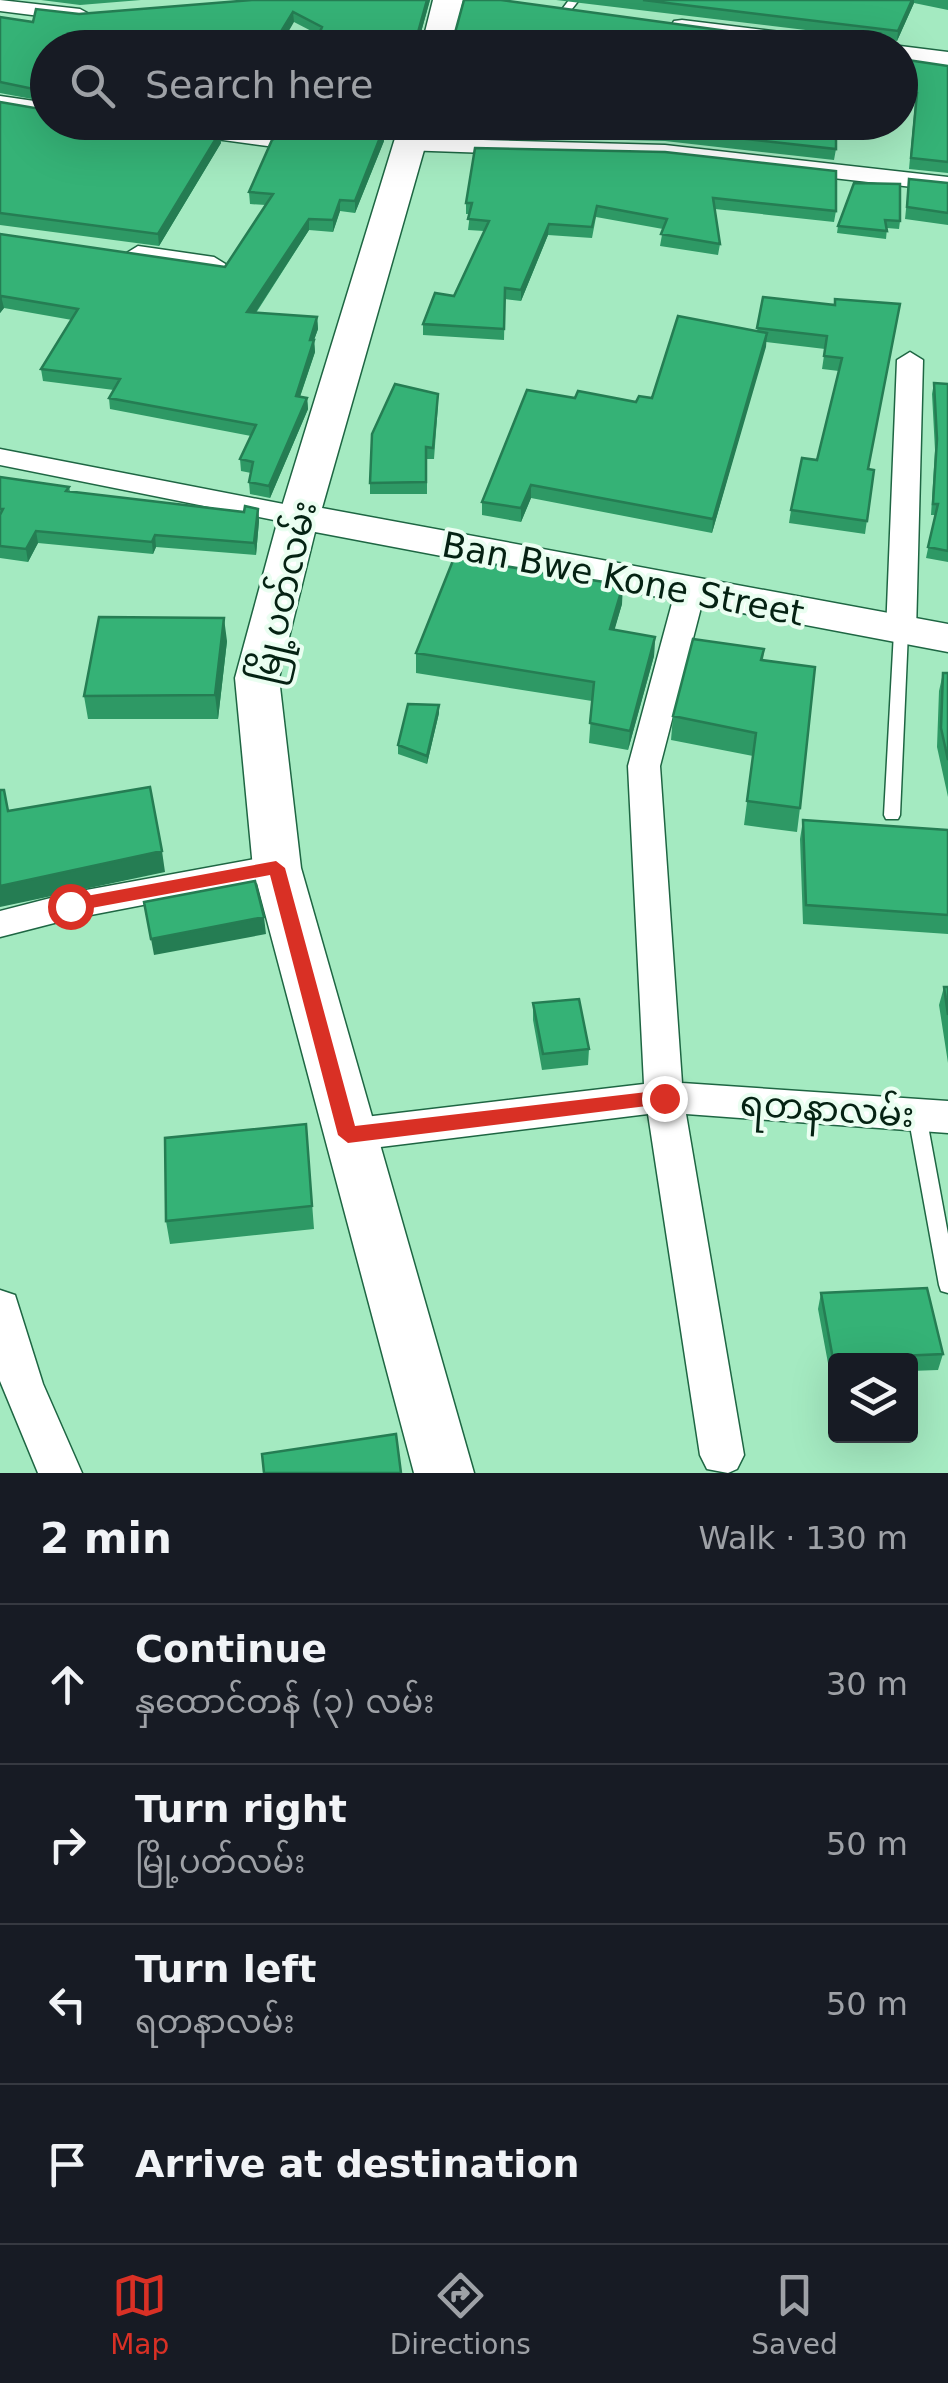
<!DOCTYPE html>
<meta charset="utf-8">
<style>
:root{--surface:#171b24;--page:#20242c;--text:#f1f3f6;--muted:#9ea1a6;--line:#363941;--accent:#d93025}
body{margin:0;font-family:"DejaVu Sans","Noto Sans Myanmar",sans-serif;background:var(--page);color:var(--text)}
.controls{position:absolute;right:30px;bottom:30px;display:grid;overflow:hidden;border-radius:10px;box-shadow:0 10px 40px #0002}
.controls button{width:90px;height:90px;display:grid;place-items:center;padding:0;border:0;border-bottom:2px solid var(--line);background:var(--surface);color:var(--text);font:50px sans-serif}
.stop{position:absolute;width:30px;height:30px;margin:-22px;border:8px solid #d93025;border-radius:50%;background:#fff}
.stop.end{background:#d93025;border-color:#fff;box-shadow:0 2px 10px #0008}
.list{margin:0;padding:0;list-style:none}
h2{display:flex;justify-content:space-between;align-items:center;height:130px;margin:0;padding:0 40px;font-size:42px}
h2 small{font-size:32px;font-weight:400;color:var(--muted)}
.list li{display:grid;grid-template-columns:65px 1fr auto;gap:30px;align-items:center;box-sizing:border-box;height:160px;padding:0 40px;border-top:2px solid var(--line)}
.list b{display:block;font-size:38px;white-space:nowrap}
.list p{margin:0;font-size:32px;white-space:nowrap;color:var(--muted)}
.list em{font-size:32px;font-style:normal;color:var(--muted)}
.icon{flex:none;width:55px;height:55px;fill:none;stroke:currentColor;stroke-width:2;stroke-linecap:round;stroke-linejoin:round}
.map{position:relative;flex:none;width:948px;height:1473px;overflow:hidden}
.search{position:absolute;background:var(--surface);box-shadow:0 10px 40px #0002;left:30px;right:30px;top:30px;height:110px;display:flex;align-items:center;gap:25px;box-sizing:border-box;padding:0 35px;border-radius:55px;color:var(--muted);font-size:38px}
.sheet{height:770px;background:var(--surface)}
nav{display:flex;justify-content:space-around;align-items:center;box-sizing:border-box;height:140px;border-top:2px solid var(--line);background:var(--surface);font-size:28px;color:var(--muted)}
nav a{display:grid;justify-items:center;gap:5px}
nav .on{color:var(--accent)}
.map>svg:first-child{display:block}
.lines{fill:none;stroke-linecap:round;stroke-linejoin:round}
.lane-casing{stroke:#1e6643;stroke-width:3}
.street-casing{stroke:#1e6643;stroke-width:3}
.secondary-casing{stroke:#1e6643;stroke-width:3}
.lane{fill:#fff;fill-rule:evenodd}
.street{fill:#fff;fill-rule:evenodd}
.secondary{fill:#fff;fill-rule:evenodd}
.wall{fill:#2e9965}
.shaded-wall{fill:#257d53}
.building{fill:#35b276;stroke:#257d53;stroke-width:2.5}
.route{fill:#d93025}
.labels{text-anchor:middle;dominant-baseline:central;stroke-width:8;stroke-linejoin:round;paint-order:stroke}
.street-label{font-size:35px;fill:#052213;stroke:#eafef1}
</style>
<div class="map">
<svg width="948" height="1473" viewBox="0 0 948 1473">
<rect width="100%" height="100%" fill="#a4eac1"/>
<g class="lines">
<defs>
<path id="lane" d="M569 0H579L568 14H562L560 12Z
M901 627 908 632 900 815 898 819H886L884 815 894 632Z
M917 1108 923 1110 926 1115 948 1234V1293L941 1291 939 1285 908 1115 911 1110Z"/>
<path id="street" d="M0 0 80 9 91 15 80 21 0 11Z
M682 20 856 41 867 48H801L674 31 671 26 674 21Z
M900 46 948 52V66L900 60V48H896Z
M0 96 48 103V117L0 110Z
M131 122C160 122 268 121 287 140L275 147 142 129Z
M411 138 665 145 948 177V191L665 159 403 150 399 145 403 140Z
M138 246 214 257 227 265 214 273 129 259 125 254Z
M910 352 923 360 916 632 912 639H890L886 632 897 360Z
M0 449 299 507 309 510 314 516 309 522 299 525 0 465Z
M690 582 701 585 705 592 660 766 682 1083 948 1101V1133L686 1114 744 1455 737 1469 728 1473 707 1469 700 1455 648 1114 348 1151 334 1146 329 1135 334 1124 348 1119 644 1084 628 766 675 592 679 585Z
M277 855 289 859 294 868 289 877 70 919 0 937V911L70 893Z
M0 1290 15 1295 43 1384 82 1473H38L0 1381Z"/>
<path id="secondary" d="M433 0H463L451 48H421Z
M400 122H432L322 508 948 624V652L315 532 279 678 301 868 474 1473H414L253 868 235 678 279 516Z"/>
</defs>
<use href="#lane" class="lane-casing"/>
<use href="#street" class="street-casing"/>
<use href="#secondary" class="secondary-casing"/>
<use href="#lane" class="lane"/>
<use href="#street" class="street"/>
<use href="#secondary" class="secondary"/>
</g>
<path class="wall" d="M41 0H141L80 5Z
M252 0H430L419 39 421 41 836 48H313L319 35 294 22 48 48V102L0 93V17L33 22 79 14Z
M556 0H948V10L914 3 897 41Z
M900 61 948 66V173L909 169 915 103 900 101Z
M0 102 46 110 221 143 159 246 0 225Z
M280 122H361L359 128 384 141 355 213 340 211 333 232 309 230 256 313 317 317 318 329 314 340 315 352 300 397 307 398 308 409 270 498 250 494 249 482 251 473 241 471 240 459 251 436 110 409 109 398 114 390 43 381 41 369 72 320 4 308 0 313V234L225 267 266 205 250 204 249 192 283 134 281 132Z
M474 122H836V149L834 160 665 141 473 136Z
M475 148 836 211 834 222 715 209 720 244 718 255 660 246 663 229 596 217 592 238 548 235 521 301 505 299 504 340 423 335V324L454 296 484 231 468 230 470 214H466V203Z
M854 183 900 221 899 229 887 228 886 239 837 233 838 226Z
M948 183V225L905 219 908 190Z
M763 297 835 305 869 469 874 470 865 534 789 523 791 510 817 460 839 371 822 369 825 349 766 342 712 533 531 498 521 522 482 515V502L575 398 636 402 652 398 757 331Z
M934 383 948 384V562L926 558 935 515H931L935 450 932 394Z
M438 405 434 459H427V494H370V483Z
M0 477 69 487 70 491 244 512 258 509 259 521 256 555 156 547 153 554 38 543 28 562 0 558Z
M622 604 614 630 655 637 654 656 628 750 589 743 592 701 416 673V653Z
M227 641 218 719H88L84 696Z
M764 649 763 660 800 808 797 832 744 825 753 756 671 740 673 716Z
M943 673H948V797L937 747 939 691Z
M439 713 427 764 398 754V745Z
M803 820 948 830V934L803 924 800 839Z
M944 987H948V1063L939 1005Z
M533 1003 589 1049 588 1065 542 1070 533 1020Z
M306 1124 314 1229 170 1244 166 1221Z
M821 1293 943 1354 938 1370 910 1371V1360H836V1374H830L818 1309Z"/>
<path class="shaded-wall" d="M427 0H430L417 47V36Z
M912 0H914V3L897 41 898 31Z
M293 12 294 22 279 48H271Z
M383 130 384 141 355 213V201Z
M220 132 221 143 159 246 158 234Z
M340 200V211L333 232V220Z
M309 219V230L248 324 247 312Z
M549 224 548 235 521 301V290Z
M1 296 4 308 0 313V299Z
M317 317 318 329 314 340 315 352 296 408V396Z
M767 333 766 347 712 533 713 519Z
M307 398 308 409 270 498 269 486Z
M531 485V498L521 522V508Z
M258 509 259 521 256 555 254 543Z
M36 531 38 543 28 562 26 549Z
M155 535 156 547 153 554 152 542Z
M623 585 622 604 609 649 610 629Z
M224 618 227 641 218 719 215 695Z
M655 637 654 656 628 750 630 731Z
M439 705V713L427 764V756Z
M162 851 165 872 0 907V886Z
M264 917 266 934 154 955 151 939Z"/>
<path class="building" d="M252 0H427L417 36 421 41 453 40 464 0H501L801 41H836V48H471L403 43 402 48H313L322 27 293 12 271 48H48V92L0 82V17L33 22 36 9 79 14Z
M643 0H912L898 31Z
M901 59 948 66V162L911 158 917 93 900 90Z
M0 102 46 110 48 108V122H146L220 132 158 234 0 213Z
M282 122H357L355 128 383 130 355 201 340 200 333 220 309 219 247 312 317 317 310 340H314L296 396 307 398 269 486 249 482 253 462 240 459 256 425 109 398 120 379 41 369 78 309 1 296 0 299V234L225 267 273 194 249 192 272 140 290 130Z
M474 122H836V149L666 130 473 125Z
M475 148 665 152 836 171V211L713 198 720 244 661 234 667 219 597 206 592 227 549 224 521 290 505 288 504 329 423 324 435 293 454 296 489 221 468 219 472 203H466Z
M909 179 948 183V213L907 207Z
M854 183 900 184V221L885 220 887 231 838 226Z
M763 297 835 305V299L900 304 868 469 874 470 867 521 791 510 802 458 817 460 842 358 824 356 827 336 757 328Z
M678 316 767 333 713 519 531 485 521 508 482 502 527 390 575 398 578 391 636 402 639 396 652 398Z
M934 383 948 384V551L928 547 938 504H933L937 439Z
M395 384 438 394 433 448 426 447V482L370 483 372 434Z
M0 477 69 487 66 491 244 512 245 506 258 509 254 543 155 535 152 542 36 531 26 549 0 546V515L3 509H0Z
M454 558 623 585 610 629 655 637 630 731 590 723 594 682 416 653Z
M99 617 224 618 215 695 84 696Z
M693 639 764 649 761 660 815 667 800 808 747 801 756 733 673 716Z
M943 673H948V760L941 728Z
M408 704 439 705 427 756 398 745Z
M150 787 162 851 0 886V790H4L8 811Z
M803 820 948 830V915L806 905Z
M255 881 264 917 151 939 144 902Z
M944 987H948V1015Z
M579 999 589 1049 543 1054 533 1003Z
M306 1124 312 1206 166 1221 165 1138Z
M927 1288 943 1354 833 1359 821 1293Z
M396 1434 401 1473H264L262 1454Z"/>
<path class="route" d="M276 861 285 868 355 1126 664 1090 671 1092V1103L348 1143 338 1135 270 875 70 912 61 906 70 899Z"/>
<g class="labels">
<g class="street-label">
<text transform="translate(623 579) rotate(11)">Ban Bwe Kone Street</text>
<text transform="translate(284 592) rotate(-77)">မြို့ပတ်လမ်း</text>
<text transform="translate(827 1109) rotate(4)">ရတနာလမ်း</text>
</g>
</g>
</svg>
<div class="controls">
<button><svg class="icon" aria-label="layers" viewBox="0 0 24 24"><path d="M12 4l9 5-9 5-9-5zM3 14l9 5 9-5"/></svg></button>
</div>
<div class="stop" style="left:70px;top:906px"></div>
<div class="stop end" style="left:664px;top:1098px"></div>
<div class="search"><svg class="icon" aria-label="search" viewBox="0 0 24 24"><circle cx="10" cy="10" r="6"/><path d="M15 15l6 6"/></svg>Search here</div>
</div>
<section class="sheet">
<h2>2 min<small>Walk · 130 m</small></h2>
<ul class="list">
<li><svg class="icon" aria-label="ahead" viewBox="0 0 24 24"><path d="M12 20V5M6 11l6-6 6 6"/></svg><div><b>Continue</b><p>နှထောင်တန် (၃) လမ်း</p></div><em>30 m</em></li>
<li><svg class="icon" aria-label="right" viewBox="0 0 24 24"><path d="M7 20v-9h11M14 6l5 5-5 5"/></svg><div><b>Turn right</b><p>မြို့ပတ်လမ်း</p></div><em>50 m</em></li>
<li><svg class="icon" aria-label="left" viewBox="0 0 24 24"><path d="M17 20v-9H6M10 6l-5 5 5 5"/></svg><div><b>Turn left</b><p>ရတနာလမ်း</p></div><em>50 m</em></li>
<li><svg class="icon" aria-label="arrive" viewBox="0 0 24 24"><path d="M6 21V4h12l-3 4 3 4H6"/></svg><div><b>Arrive at destination</b></div></li>
</ul>
</section>
<nav>
<a class="on"><svg class="icon" aria-label="map" viewBox="0 0 24 24"><path d="M3 6l6-2 6 2 6-2v14l-6 2-6-2-6 2zM9 4v14M15 6v14"/></svg>Map</a>
<a><svg class="icon" aria-label="directions" viewBox="0 0 24 24"><path d="M12 3l9 9-9 9-9-9zM9 14v-3h6M13 9l2 2-2 2"/></svg>Directions</a>
<a><svg class="icon" aria-label="saved" viewBox="0 0 24 24"><path d="M7 4h10v16l-5-4-5 4z"/></svg>Saved</a>
</nav>
